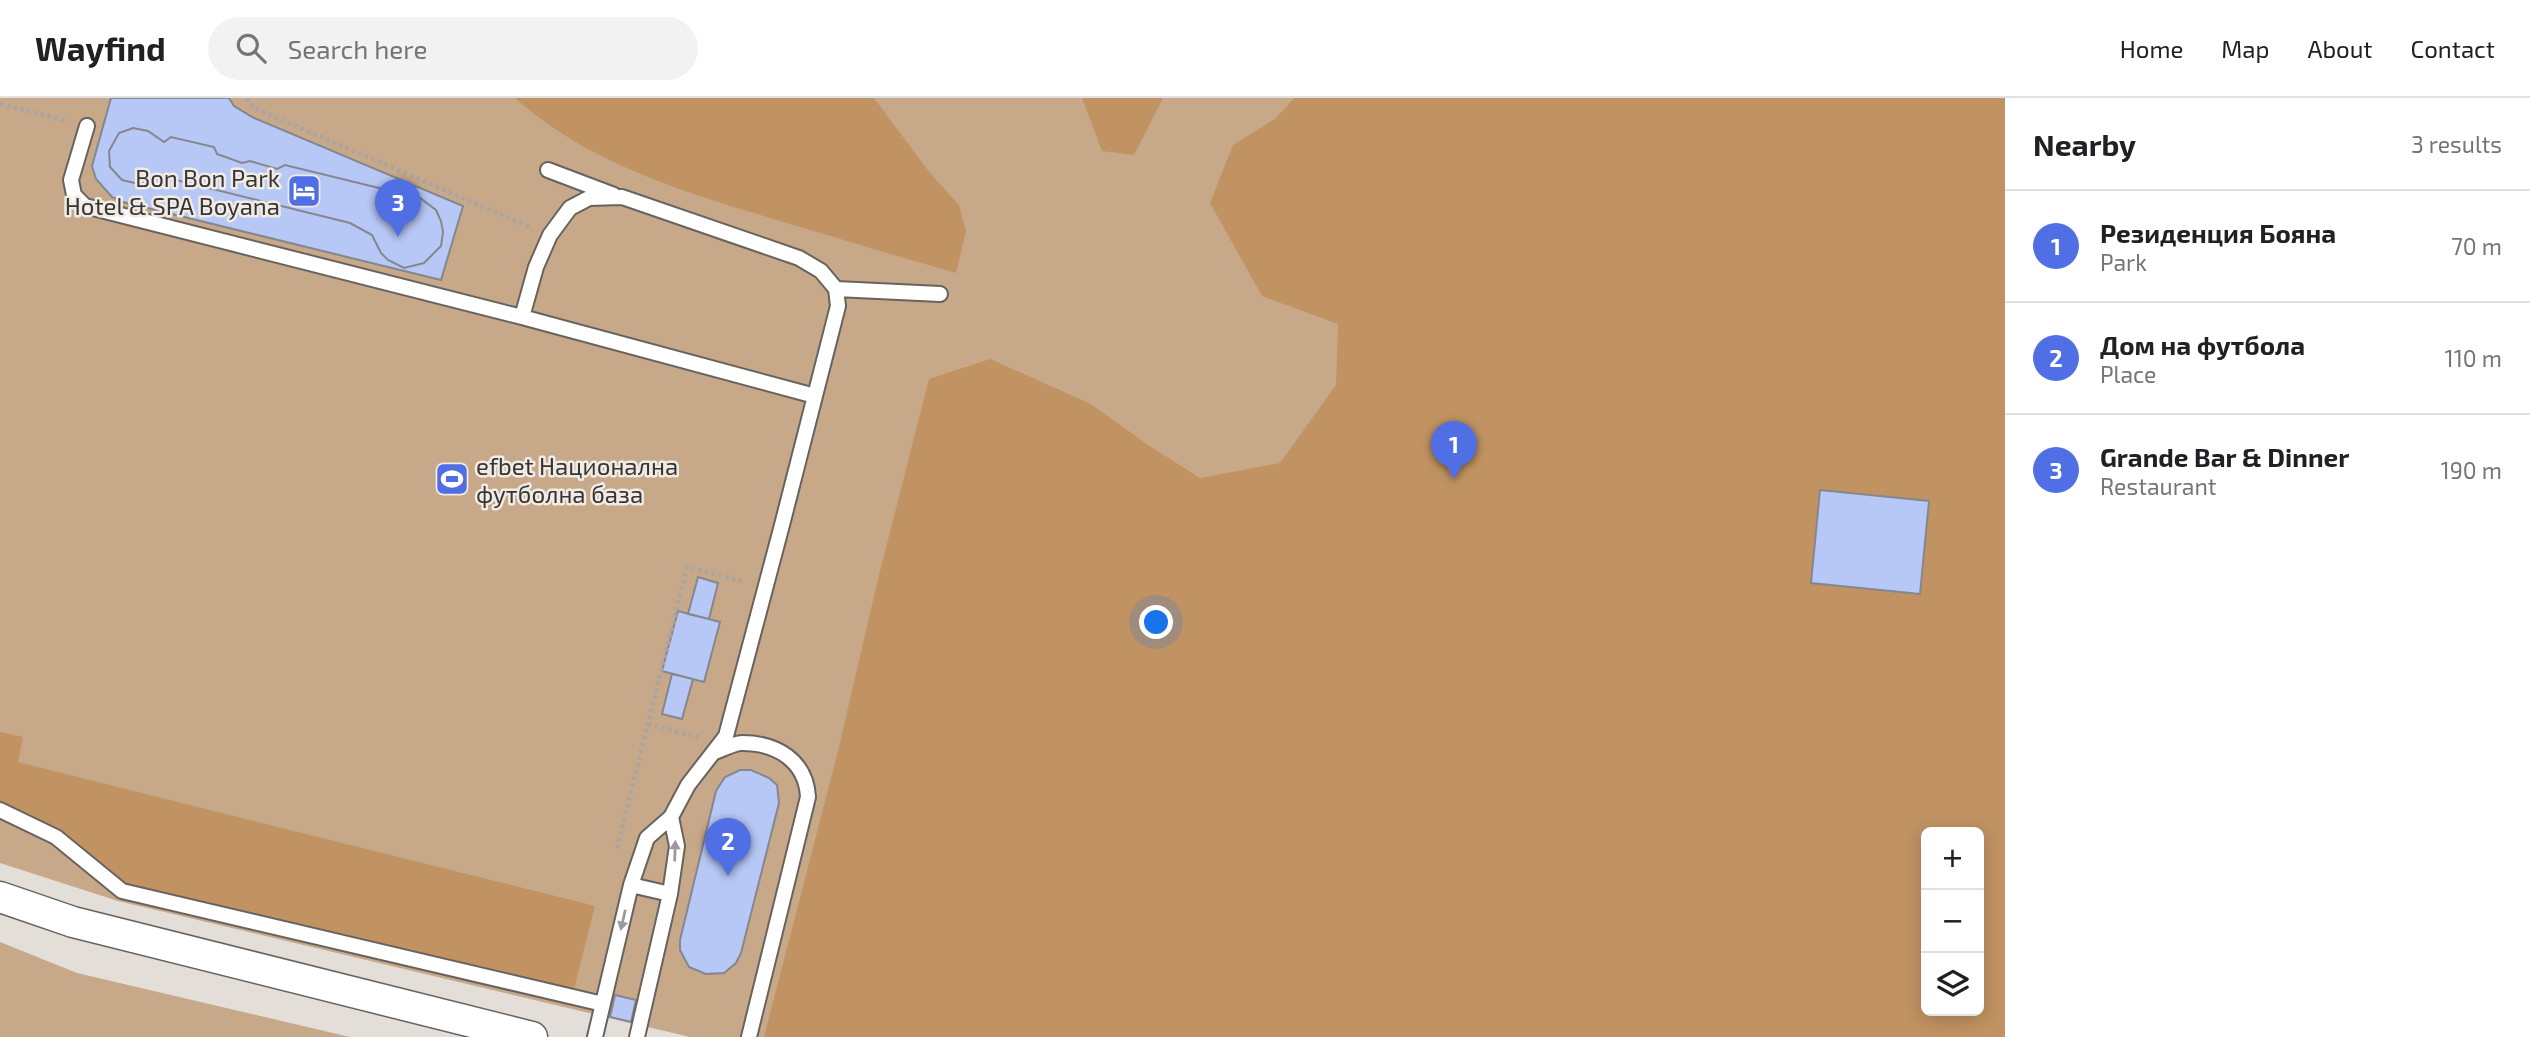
<!DOCTYPE html>
<meta charset="utf-8">
<style>
:root{--surface:#fff;--page:#f2f2f2;--text:#202124;--muted:#757577;--line:#e0e0e0;--accent:#516fe4}
body{margin:0;font-family:"Exo 2",sans-serif;background:var(--page);color:var(--text)}
.controls{position:absolute;right:21px;bottom:21px;display:grid;overflow:hidden;border-radius:10px;box-shadow:0 4px 18px #0003}
.controls button{width:63px;height:63px;display:grid;place-items:center;padding:0;border:0;border-bottom:2px solid var(--line);background:var(--surface);color:var(--text);font:35px sans-serif}
.you{position:absolute;left:1157px;top:525px;width:24px;height:24px;margin:-18px;border:5px solid #fff;border-radius:50%;background:#1a73e8;box-shadow:0 0 0 10px #1a73e833}
.badge{display:grid;place-items:center;width:46px;height:46px;border-radius:50%;background:var(--accent);color:#fff;font-size:23px;font-weight:700}
.pin{position:absolute;translate:-50% -58px;filter:drop-shadow(0 2px 4px #0008)}
.pin::after{content:'';position:absolute;top:37px;width:24px;height:21px;background:inherit;clip-path:polygon(0 0,100% 0,50% 100%)}
.list{margin:0;padding:0;list-style:none}
h2{display:flex;justify-content:space-between;align-items:center;height:91px;margin:0;padding:0 28px;font-size:30px}
h2 small{font-size:23px;font-weight:400;color:var(--muted)}
.list li{display:grid;grid-template-columns:46px 1fr auto;gap:21px;align-items:center;box-sizing:border-box;height:112px;padding:0 28px;border-top:2px solid var(--line)}
.list b{display:block;font-size:26px;white-space:nowrap}
.list p{margin:0;font-size:23px;white-space:nowrap;color:var(--muted)}
.list em{font-size:23px;font-style:normal;color:var(--muted)}
.icon{flex:none;width:38px;height:38px;fill:none;stroke:currentColor;stroke-width:2;stroke-linecap:round;stroke-linejoin:round}
.map{position:relative;flex:none;width:2005px;height:939px;overflow:hidden}
header{display:flex;align-items:center;gap:42px;box-sizing:border-box;height:98px;padding:0 35px;background:var(--surface);border-bottom:2px solid var(--line)}
header strong{font-size:33px}
nav{display:flex;gap:38px;margin-inline-start:auto;font-size:24px}
.search{width:490px;height:63px;background:var(--page);display:flex;align-items:center;gap:18px;box-sizing:border-box;padding:0 24px;border-radius:38px;color:var(--muted);font-size:26px}
main{display:flex}
aside{flex:1;background:var(--surface)}
.map>svg:first-child{display:block}
.green{fill:#c7a889;fill-rule:evenodd}
.forest{fill:#c19363;fill-rule:evenodd}
.building{fill:#b7c8f7;stroke:#85878e;stroke-width:2}
.lines{fill:none;stroke-linecap:round;stroke-linejoin:round}
.service-casing{stroke:#68635e;stroke-width:18}
.minor-casing{stroke:#68635e;stroke-width:33}
.path{stroke:#aaa5a1;stroke-width:4.5;stroke-dasharray:3.5 3.5;stroke-linecap:butt}
.service{stroke:#fff;stroke-width:14}
.minor{stroke:#fff;stroke-width:30}
.oneway{fill:#9b9a98}
.labels{text-anchor:middle;dominant-baseline:central;stroke-width:5;stroke-linejoin:round;paint-order:stroke}
.poi-label{font-size:24px;fill:#373432;stroke:#f1ebe5;text-anchor:end}
</style>
<header>
<strong>Wayfind</strong>
<div class="search"><svg class="icon" aria-label="search" viewBox="0 0 24 24"><circle cx="10" cy="10" r="6"/><path d="M15 15l6 6"/></svg>Search here</div>
<nav><a>Home</a><a>Map</a><a>About</a><a>Contact</a></nav>
</header>
<main>
<div class="map">
<svg width="2005" height="939" viewBox="0 0 2005 939">
<rect width="100%" height="100%" fill="#e4ded8"/>
<path class="green" d="M0 0H2005V939H690L118 803 0 765ZM1926 734H1979V913H1926Z
M0 844 77 875 350 939H0Z"/>
<path class="forest" d="M515 0H874L930 75 959 107 966 133 956 175C896 158 837 140 777 122 684 94 589 66 515 0Z
M1082 0H1163L1134 57 1102 53Z
M1294 0H2005V939H764L838 653 878 481 929 281 990 261 1091 306 1148 347 1200 380 1280 365 1336 287 1338 226 1262 198 1210 105 1233 47 1275 21ZM1926 734H1979V913H1926Z
M0 634 23 639 18 664 595 808 574 891 127 788 58 734 0 705Z"/>
<path class="building" d="M111 0H229L234 8 254 20 463 108 441 182 123 104 112 99 96 81 92 68Z
M133 30 148 33 164 44 171 39 214 49 217 56 242 65 250 63 277 71 285 67 420 100 436 112 441 123 443 134 441 148 424 165 404 170 388 162 381 155 372 137 350 125 172 81H154L139 86 122 82 110 69 109 53 119 35Z
M1820 392 1929 403 1920 496 1811 485Z
M698 479 718 485 709 521 688 516Z
M678 513 720 524 704 584 662 573Z
M672 576 693 581 682 621 662 616Z
M740 672H751L769 680 777 687 779 705 741 855 736 865 724 875 706 876 689 869 680 852V842L716 693 725 679Z
M615 897 636 902 631 924 610 919Z"/>
<g class="lines">
<defs>
<path id="service" d="M87 28 71 82 74 97 85 108 522 219
M548 72 614 97
M836 191 940 196
M715 654C723 651 734 645 742 645 777 645 806 663 808 699L749 939
M0 712 56 739 122 793 603 906
M631 787 670 796
M595 939 631 787 647 740 671 719 688 687 726 638 782 427 838 208 836 191 821 173 799 160 622 99 589 100 570 110 550 137 536 169 522 219 815 298
M637 939 670 796 677 748 671 719"/>
<path id="minor" d="M0 799 73 824 532 939"/>
</defs>
<use href="#service" class="service-casing"/>
<use href="#minor" class="minor-casing"/>
<path class="path" d="M247 0 254 10 530 129
M0 6 67 23
M648 626 698 639
M617 750 687 469 745 484"/>
<use href="#service" class="service"/>
<use href="#minor" class="minor"/>
</g>
<defs><path id="oneway-solid" d="M-6-.8H1V-3.2L6.5 0L1 3.2V.8H-6Z" transform="scale(1.75)"/></defs>
<g class="oneway">
<use href="#oneway-solid" transform="translate(675 753) rotate(-88)"/>
<use href="#oneway-solid" transform="translate(623 822) rotate(103)"/>
</g>
<defs>
<symbol id="hotel-square" viewBox="-11 -11 22 22"><rect x="-9" y="-9" width="18" height="18" rx="4" fill="#516fe4" stroke="#f1ebe5"/><path d="M-6-4.5h1.5V1H6V5H4.5V3h-9V5H-6ZM-4 0a1.8 1.8 0 1 1 3.6 0ZM.5 0V-2.5h3Q6-2.5 6 0Z" fill="#fff"/></symbol>
<symbol id="stadium-square" viewBox="-11 -11 22 22"><rect x="-9" y="-9" width="18" height="18" rx="4" fill="#516fe4" stroke="#f1ebe5"/><path d="M0-5a6.5 5 0 1 0 0 10a6.5 5 0 1 0 0-10ZM-3.5-1.8h7v3.6h-7Z" fill="#fff"/></symbol>
</defs>
<g fill-rule="evenodd">
<use href="#hotel-square" x="285" y="74" width="38" height="38"/>
<use href="#stadium-square" x="433" y="362" width="38" height="38"/>
</g>
<g class="labels">
<g class="poi-label">
<text x="280" y="79">Bon Bon Park<tspan x="280" dy="28">Hotel &amp; SPA Boyana</tspan></text>
<text x="476" y="367" text-anchor="start">efbet Национална<tspan x="476" dy="28">футболна база</tspan></text>
</g>
</g>
</svg>
<div class="controls">
<button>+</button>
<button>−</button>
<button><svg class="icon" aria-label="layers" viewBox="0 0 24 24"><path d="M12 4l9 5-9 5-9-5zM3 14l9 5 9-5"/></svg></button>
</div>
<div class="you"></div>
<div class="pin badge" style="left:1454px;top:381px">1</div>
<div class="pin badge" style="left:728px;top:778px">2</div>
<div class="pin badge" style="left:398px;top:139px">3</div>
</div>
<aside>
<h2>Nearby<small>3 results</small></h2>
<ul class="list">
<li><span class="badge">1</span><div><b>Резиденция Бояна</b><p>Park</p></div><em>70 m</em></li>
<li><span class="badge">2</span><div><b>Дом на футбола</b><p>Place</p></div><em>110 m</em></li>
<li><span class="badge">3</span><div><b>Grande Bar &amp; Dinner</b><p>Restaurant</p></div><em>190 m</em></li>
</ul>
</aside>
</main>
